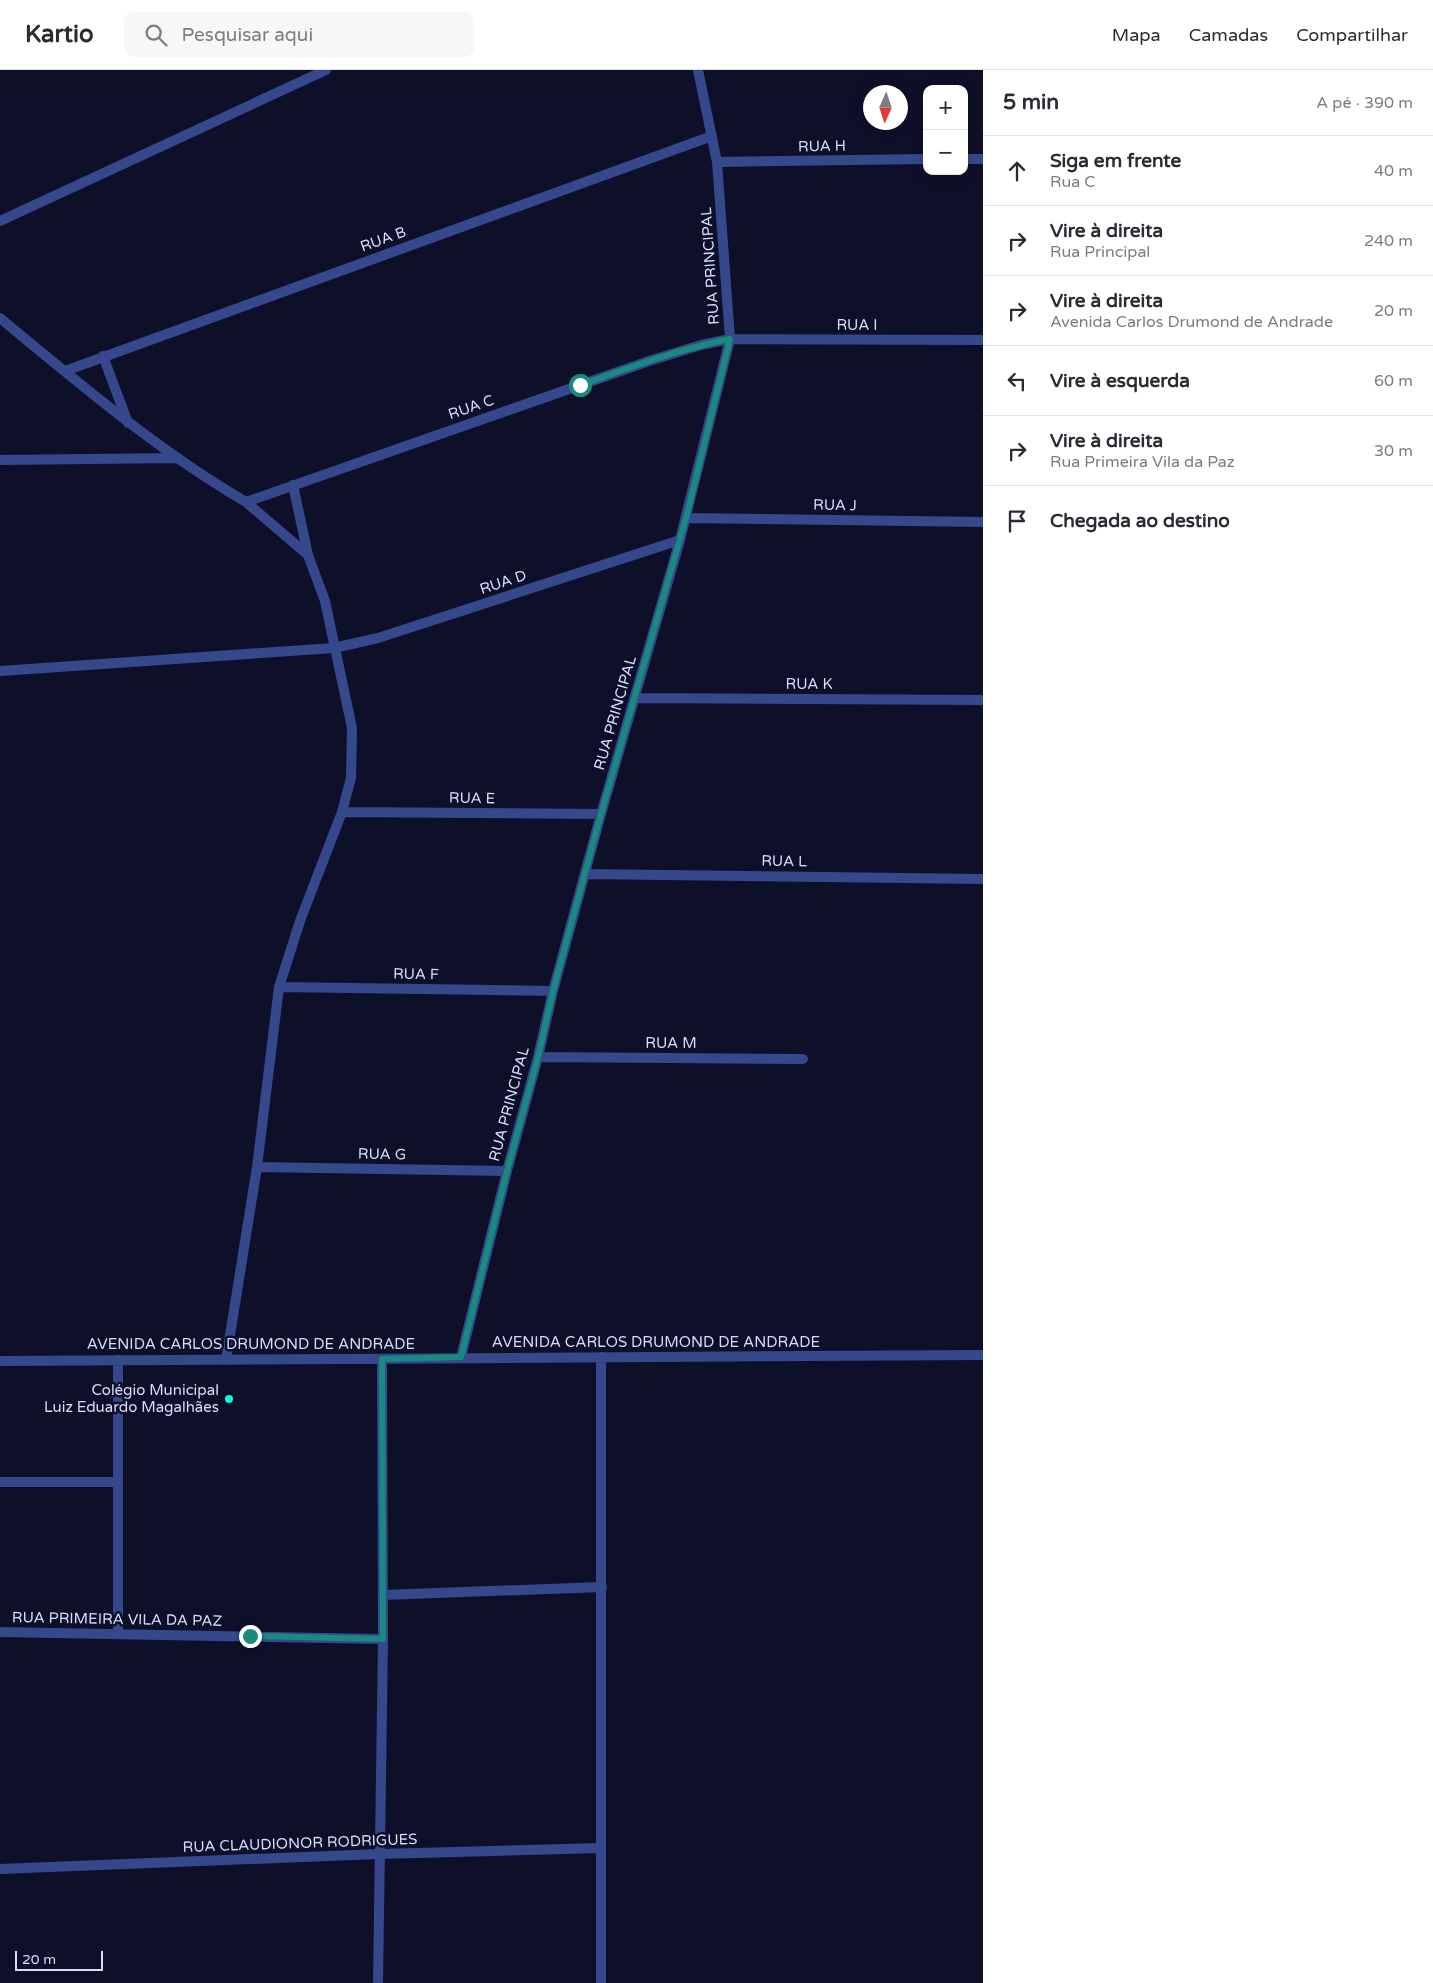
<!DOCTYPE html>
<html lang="pt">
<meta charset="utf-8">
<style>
:root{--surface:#fff;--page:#f7f7f7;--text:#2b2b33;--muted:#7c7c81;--line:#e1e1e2}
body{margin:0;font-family:"Varela Round",sans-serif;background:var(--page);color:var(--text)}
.controls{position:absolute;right:15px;top:15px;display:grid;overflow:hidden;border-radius:10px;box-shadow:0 2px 12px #0003}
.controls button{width:45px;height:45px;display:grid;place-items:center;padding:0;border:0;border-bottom:1px solid var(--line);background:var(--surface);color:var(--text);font:25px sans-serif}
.compass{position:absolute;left:863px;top:15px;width:45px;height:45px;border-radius:50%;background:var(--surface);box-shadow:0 2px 12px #0003;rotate:183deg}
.scale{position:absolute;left:15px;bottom:12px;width:88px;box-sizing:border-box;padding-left:5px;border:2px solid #d7dcff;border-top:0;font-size:14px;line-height:18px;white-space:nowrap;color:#d7dcff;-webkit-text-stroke:4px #0e1029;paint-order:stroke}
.stop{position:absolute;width:15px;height:15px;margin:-11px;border:4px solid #198a7f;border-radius:50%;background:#fff}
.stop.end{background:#198a7f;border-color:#fff;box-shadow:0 1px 5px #0008}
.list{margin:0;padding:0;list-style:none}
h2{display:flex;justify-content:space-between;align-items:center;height:65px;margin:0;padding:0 20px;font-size:21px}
h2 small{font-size:16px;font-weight:400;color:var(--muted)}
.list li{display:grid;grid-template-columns:32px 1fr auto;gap:15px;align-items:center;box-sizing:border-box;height:70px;padding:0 20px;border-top:1px solid var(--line)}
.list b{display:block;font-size:19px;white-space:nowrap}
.list p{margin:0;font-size:16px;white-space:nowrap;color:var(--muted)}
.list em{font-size:16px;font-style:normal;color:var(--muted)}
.icon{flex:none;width:28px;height:28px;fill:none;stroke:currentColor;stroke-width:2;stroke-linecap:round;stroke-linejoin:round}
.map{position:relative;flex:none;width:983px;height:1913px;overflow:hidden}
header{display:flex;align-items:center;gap:30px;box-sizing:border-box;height:70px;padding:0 25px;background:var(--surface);border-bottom:1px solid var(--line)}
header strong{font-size:24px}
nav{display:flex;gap:28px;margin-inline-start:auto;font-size:18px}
.search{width:350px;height:45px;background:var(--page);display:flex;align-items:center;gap:12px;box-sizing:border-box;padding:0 18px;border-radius:10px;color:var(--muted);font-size:19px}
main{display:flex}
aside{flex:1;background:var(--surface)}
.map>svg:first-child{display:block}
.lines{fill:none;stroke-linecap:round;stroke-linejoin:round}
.minor{stroke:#36488c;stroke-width:10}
.route{stroke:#198a7f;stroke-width:6}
.poi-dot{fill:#03ffdb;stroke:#0e1029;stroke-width:2}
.labels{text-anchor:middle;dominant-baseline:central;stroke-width:5;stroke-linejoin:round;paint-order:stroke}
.street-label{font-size:15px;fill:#d7dcff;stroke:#0e1029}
.poi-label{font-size:15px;fill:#d7dcff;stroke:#0e1029;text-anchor:end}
</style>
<header>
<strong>Kartio</strong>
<div class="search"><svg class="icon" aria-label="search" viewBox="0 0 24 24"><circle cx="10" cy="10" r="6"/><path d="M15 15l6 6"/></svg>Pesquisar aqui</div>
<nav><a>Mapa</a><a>Camadas</a><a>Compartilhar</a></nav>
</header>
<main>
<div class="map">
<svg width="983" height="1913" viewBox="0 0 983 1913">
<rect width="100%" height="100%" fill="#0e1029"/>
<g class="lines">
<path class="minor" d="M964 89H983
M717 92 927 89
M0 151 326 0
M0 248C79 313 157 380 246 432L652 290 701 275 730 269 983 270
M103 286 128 353
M65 301 712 66
M0 390 178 388
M293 415 308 485
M686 448 983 452
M0 601 334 578 378 568 680 470
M636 628 983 630
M342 742 601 744
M585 804 983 809
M279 917 553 921
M538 987 803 989
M257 1097 507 1101
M461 1287 507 1101 538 987 553 921 601 744 680 470 730 269 717 92 698 0
M601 1287V1913
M226 1290 257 1097 279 917 300 851 342 742 351 708 352 658 325 531 308 485 246 432
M0 1291 983 1285
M0 1412H118
M383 1525 602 1517
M0 1562 383 1569
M118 1563V1290
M0 1799 379 1784 601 1778
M378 1913 383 1569 382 1289"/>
</g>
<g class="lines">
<path class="route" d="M250 1566 383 1569 382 1289 461 1287 507 1101 538 987 553 921 601 744 686 448 730 269C678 279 630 298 580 315"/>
</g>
<circle class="poi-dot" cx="229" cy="1329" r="5"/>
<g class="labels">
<g class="street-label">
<text transform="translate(822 76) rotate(-1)">RUA H</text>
<text transform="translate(383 169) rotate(-20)">RUA B</text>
<text transform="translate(710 196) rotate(-94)">RUA PRINCIPAL</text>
<text x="857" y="255">RUA I</text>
<text transform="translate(471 337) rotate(-19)">RUA C</text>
<text transform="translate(835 435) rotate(1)">RUA J</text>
<text transform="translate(503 512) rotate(-18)">RUA D</text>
<text x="809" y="614">RUA K</text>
<text transform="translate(615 643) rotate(-74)">RUA PRINCIPAL</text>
<text transform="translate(472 728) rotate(1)">RUA E</text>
<text transform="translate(784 791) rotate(1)">RUA L</text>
<text transform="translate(416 904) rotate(1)">RUA F</text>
<text x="671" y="973">RUA M</text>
<text transform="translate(509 1034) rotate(-75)">RUA PRINCIPAL</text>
<text transform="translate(382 1084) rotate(1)">RUA G</text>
<text x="656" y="1272">AVENIDA CARLOS DRUMOND DE ANDRADE</text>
<text x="251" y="1274">AVENIDA CARLOS DRUMOND DE ANDRADE</text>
<text transform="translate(117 1549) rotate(1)">RUA PRIMEIRA VILA DA PAZ</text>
<text transform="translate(300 1773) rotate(-2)">RUA CLAUDIONOR RODRIGUES</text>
</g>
<g class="poi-label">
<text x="219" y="1320">Colégio Municipal<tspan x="219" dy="17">Luiz Eduardo Magalhães</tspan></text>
</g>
</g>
</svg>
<div class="controls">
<button>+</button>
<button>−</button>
</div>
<svg class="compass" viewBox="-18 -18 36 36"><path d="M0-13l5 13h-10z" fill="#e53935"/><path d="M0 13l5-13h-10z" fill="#7c7c81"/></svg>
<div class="scale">20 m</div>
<div class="stop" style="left:580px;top:315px"></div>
<div class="stop end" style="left:250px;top:1566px"></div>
</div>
<aside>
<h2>5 min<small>A pé · 390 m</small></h2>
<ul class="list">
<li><svg class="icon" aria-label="ahead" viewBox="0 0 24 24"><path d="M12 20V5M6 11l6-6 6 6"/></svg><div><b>Siga em frente</b><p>Rua C</p></div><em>40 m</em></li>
<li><svg class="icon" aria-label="right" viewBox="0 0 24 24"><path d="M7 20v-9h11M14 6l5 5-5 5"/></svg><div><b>Vire à direita</b><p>Rua Principal</p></div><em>240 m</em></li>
<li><svg class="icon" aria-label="right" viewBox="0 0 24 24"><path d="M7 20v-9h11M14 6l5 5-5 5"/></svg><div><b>Vire à direita</b><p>Avenida Carlos Drumond de Andrade</p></div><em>20 m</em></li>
<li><svg class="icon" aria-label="left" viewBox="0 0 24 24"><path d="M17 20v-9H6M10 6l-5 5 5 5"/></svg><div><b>Vire à esquerda</b></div><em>60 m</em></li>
<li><svg class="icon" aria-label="right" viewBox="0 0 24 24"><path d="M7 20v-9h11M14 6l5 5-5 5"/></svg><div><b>Vire à direita</b><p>Rua Primeira Vila da Paz</p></div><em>30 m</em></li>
<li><svg class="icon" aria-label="arrive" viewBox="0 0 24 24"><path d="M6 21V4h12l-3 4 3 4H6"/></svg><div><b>Chegada ao destino</b></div></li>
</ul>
</aside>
</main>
